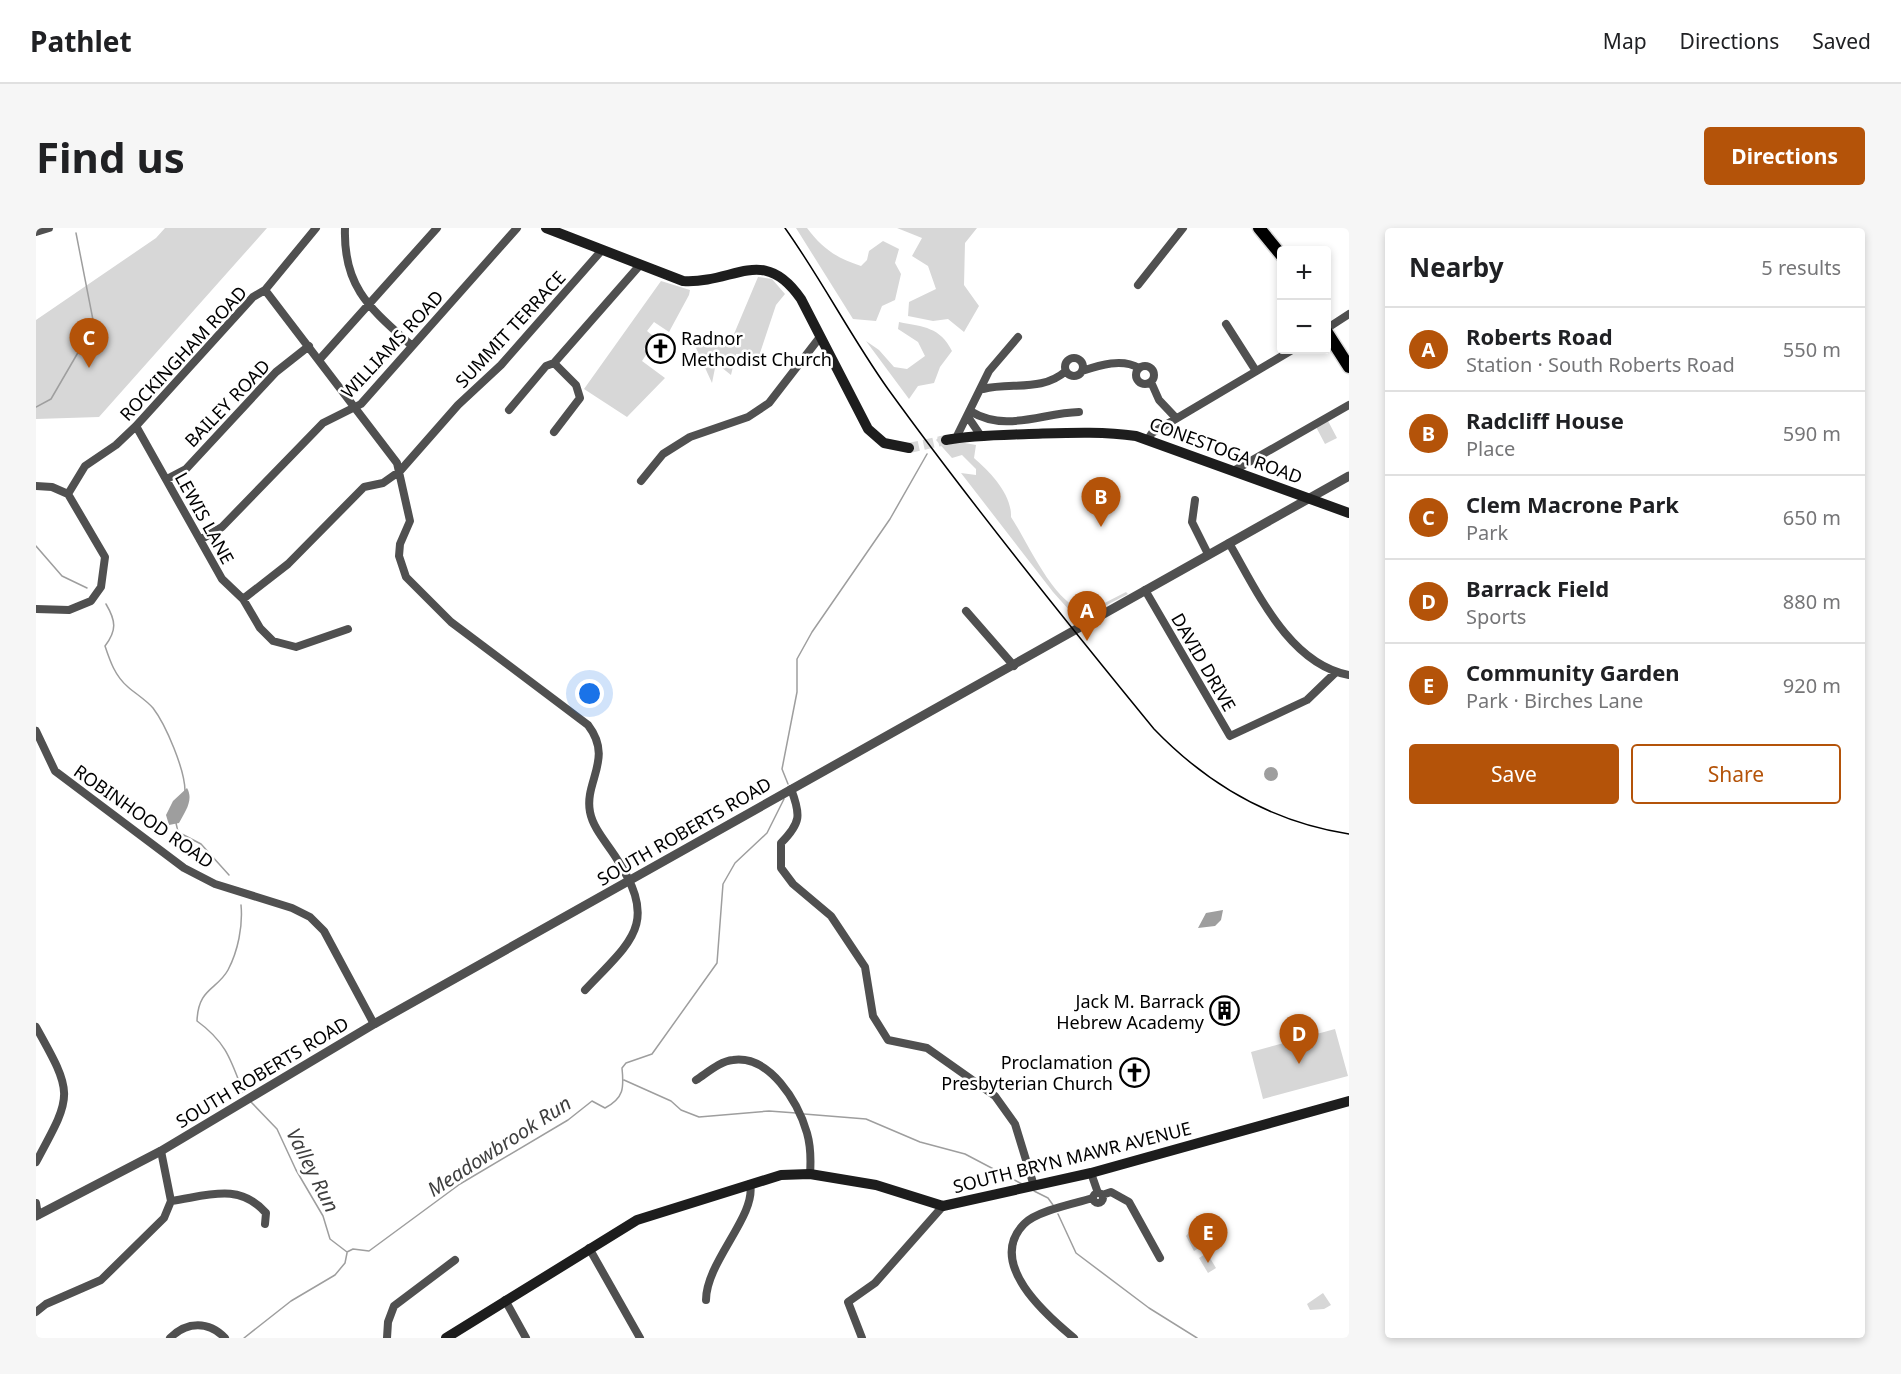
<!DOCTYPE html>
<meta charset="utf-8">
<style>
:root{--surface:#fff;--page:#f6f6f6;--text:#202124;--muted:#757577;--line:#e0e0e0;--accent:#b45309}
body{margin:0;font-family:"Noto Sans",sans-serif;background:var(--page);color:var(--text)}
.controls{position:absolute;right:18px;top:18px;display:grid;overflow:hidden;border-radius:6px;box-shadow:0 3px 9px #0003}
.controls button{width:54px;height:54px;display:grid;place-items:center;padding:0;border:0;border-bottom:2px solid var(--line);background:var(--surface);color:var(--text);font:30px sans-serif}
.you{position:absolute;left:554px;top:466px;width:21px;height:21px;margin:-15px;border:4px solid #fff;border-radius:50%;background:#1a73e8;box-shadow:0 0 0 9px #1a73e833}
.badge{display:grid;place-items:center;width:39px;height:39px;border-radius:50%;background:var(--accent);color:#fff;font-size:20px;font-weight:700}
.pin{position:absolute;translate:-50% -50px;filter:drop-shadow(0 2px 3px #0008)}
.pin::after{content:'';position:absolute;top:32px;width:21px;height:18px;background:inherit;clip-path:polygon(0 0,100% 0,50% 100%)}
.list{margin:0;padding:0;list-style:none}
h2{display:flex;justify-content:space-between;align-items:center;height:78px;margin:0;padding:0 24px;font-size:26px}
h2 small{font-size:20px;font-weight:400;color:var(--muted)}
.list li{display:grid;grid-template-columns:39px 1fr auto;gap:18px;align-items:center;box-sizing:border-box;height:84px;padding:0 24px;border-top:2px solid var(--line)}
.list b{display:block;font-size:22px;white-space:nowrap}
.list p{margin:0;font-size:20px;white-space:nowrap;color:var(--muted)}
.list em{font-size:20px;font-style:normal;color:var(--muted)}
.actions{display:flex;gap:12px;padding:18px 24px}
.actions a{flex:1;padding:14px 0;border:2px solid var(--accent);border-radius:6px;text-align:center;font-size:21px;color:var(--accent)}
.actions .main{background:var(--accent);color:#fff}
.map{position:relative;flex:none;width:1313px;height:1110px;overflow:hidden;border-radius:6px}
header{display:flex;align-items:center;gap:36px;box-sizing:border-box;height:84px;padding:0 30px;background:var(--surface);border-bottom:2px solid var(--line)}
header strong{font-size:28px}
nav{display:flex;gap:33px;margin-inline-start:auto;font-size:21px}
.intro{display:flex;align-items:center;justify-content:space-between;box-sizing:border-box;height:144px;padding:0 36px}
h1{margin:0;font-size:42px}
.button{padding:15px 27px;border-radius:6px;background:var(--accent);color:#fff;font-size:21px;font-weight:700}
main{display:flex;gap:36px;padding:0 36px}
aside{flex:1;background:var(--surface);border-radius:6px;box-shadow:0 3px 9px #0003}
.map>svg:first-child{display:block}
.green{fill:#d7d7d7}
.water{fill:#9e9e9e}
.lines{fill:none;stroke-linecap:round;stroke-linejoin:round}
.stream{stroke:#9e9e9e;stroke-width:1.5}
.secondary-tunnel{stroke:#d9d9d9;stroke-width:10;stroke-dasharray:10 5;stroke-linecap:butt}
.primary-casing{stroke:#dbdbdb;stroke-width:15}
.minor{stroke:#505050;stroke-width:8}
.tertiary{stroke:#505050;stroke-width:9}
.secondary{stroke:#1d1d1d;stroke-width:10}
.primary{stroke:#000;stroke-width:12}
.tram{stroke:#000;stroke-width:1.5}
.labels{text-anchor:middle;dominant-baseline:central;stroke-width:5;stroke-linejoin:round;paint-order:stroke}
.street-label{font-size:18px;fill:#000;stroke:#fff}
.poi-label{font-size:18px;fill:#000;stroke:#fff;text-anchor:end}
.water-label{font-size:20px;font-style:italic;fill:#3f3f3f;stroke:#fff}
</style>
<header>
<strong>Pathlet</strong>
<nav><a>Map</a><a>Directions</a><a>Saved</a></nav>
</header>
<div class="intro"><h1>Find us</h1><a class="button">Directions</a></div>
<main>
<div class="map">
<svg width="1313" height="1110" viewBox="0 0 1313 1110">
<rect width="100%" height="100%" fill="#fff"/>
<path class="green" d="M129 0H231L63 189 0 191V92L120 10Z
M760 0H771C786 20 800 30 825 38L831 32 833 23 847 13 863 21 859 35 865 46 859 72 846 78 840 93 817 91Z
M861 0H941L929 15 928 57 943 78 928 104 912 91 897 93 872 88 873 74 900 61 892 38 876 28 886 10Z
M722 49 736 51 749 66 740 77 721 134 711 126H700L695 147 680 135 676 155 660 120 662 111 681 114 698 106Z
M625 53 654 62 653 67 633 104 618 94 611 103 617 108 608 121 612 124 606 133 629 150 591 189 548 161Z
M863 94C888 99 904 99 916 123L904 139 898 155 882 158 873 171 830 113 843 122 858 139 871 141 889 128 882 114 862 101Z
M1291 191 1301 210 1289 216 1279 197Z
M904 208 912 217 923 214 940 217 938 230C954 244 976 266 975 289 993 316 1018 377 1051 384L1090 364 1092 366 1042 392 1017 364 925 245 940 247V241L926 227 916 230 900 212Z
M1299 801 1312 848 1227 871 1215 824Z
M1154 1003 1158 1004 1166 1018 1158 1023 1150 1008Z
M1171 1025 1180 1040 1172 1045 1163 1030Z
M1287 1065 1295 1077 1288 1081 1274 1082 1271 1076Z"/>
<path class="water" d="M1228 546a7 7 0 1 1 14 0a7 7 0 1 1-14 0Z
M151 560C158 572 149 584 143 595L133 597 130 587 137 573Z
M1187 682 1185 692 1179 698 1162 700 1170 685Z"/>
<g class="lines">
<path class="stream" d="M0 179 15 171 58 97 40 5
M0 318 26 348 51 360
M70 376C80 393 81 402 69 418 74 433 79 448 92 459 100 466 110 472 117 480 130 497 149 542 149 563
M752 556 746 541 761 464V431L776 404 854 291 891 226
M140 595 142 604 165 616 193 647
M205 677C207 698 202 723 192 742 181 762 162 760 161 793 190 814 195 832 207 864
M588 852 635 873 645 882 663 889 733 883 760 885
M215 874 241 901 260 942 287 988 294 1011 311 1024
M768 886 830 891 884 914 929 926 986 956
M998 963 1012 970 1017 977
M1022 986 1040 1025 1113 1080 1161 1110
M311 1024 317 1021 333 1023 424 956 532 892 556 873 569 880C588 870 588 860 586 840L590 835 616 826 681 735 687 656 699 635 731 605 748 571
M208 1110 255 1073 299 1047 309 1035 311 1025"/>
<path class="secondary-tunnel" d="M873 220 910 212"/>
<defs>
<path id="primary" d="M1223 0 1246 28
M1290 103 1313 139"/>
</defs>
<use href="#primary" class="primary-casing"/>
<path class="minor" d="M309 0C307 60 335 81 376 118
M0 4 13 0
M1102 57 1147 0
M229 62 361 235 374 293 364 316 363 328 370 349 415 394 552 497C578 531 548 553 554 584 557 600 570 614 579 628 624 696 596 712 549 762
M1190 96 1220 143
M1290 101 1313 86
M1029 139a9 9 0 1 1 18 0a9 9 0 1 1-18 0Z
M283 132 401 0
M1100 147a9 9 0 1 1 18 0a9 9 0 1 1-18 0Z
M1046 143C1064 137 1086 130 1103 140
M1115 154 1123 172 1140 190
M947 161C976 154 1006 164 1030 143
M473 182 510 138 518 135
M934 183C970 205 1005 185 1043 184
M932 189 945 208
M100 198 186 351 207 371 224 400 237 413 260 419 312 401
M518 204 544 170 540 157 518 135 604 37
M920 210 953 143 982 109
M1112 211 1116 205 1256 122
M1199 242 1313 177
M131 251 150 241 240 144 273 118
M605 253 627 226 654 209 712 189 733 175 784 109
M0 258 16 259 32 266 69 329 65 359 55 373 33 382 0 381
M32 266 49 238 80 217 100 198 217 69 229 62 280 0
M1159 272 1156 294 1172 326
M164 312 186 299 287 195 325 176 481 0
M1193 315C1221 363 1253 436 1313 447
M1109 362 1194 508 1271 472 1299 445
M207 371 252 336 328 259 347 255 364 243 422 177 465 137 566 22
M930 383 978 438
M0 503 19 543 148 640 179 656 256 680 274 689 288 703 338 796
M755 561C765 587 765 595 745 615V640L757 656 795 688 829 739 837 788 852 812 891 820 959 868 979 896 998 958
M0 799C38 867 37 866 0 934
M660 852C671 845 684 833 697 832 734 827 762 874 771 905 775 919 775 932 774 946
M1055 945 1062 965
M1057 970a5 5 0 1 1 10 0a5 5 0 1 1-10 0Z
M1066 967 1075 964 1093 974 1124 1030
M135 973C171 968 203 954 230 985L229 996
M0 975 2 987
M553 1020 604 1110
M469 1072 490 1110
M670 1072C670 1034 721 987 714 956
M0 1084 10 1076 65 1052 128 990 135 973 125 923
M134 1110C151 1093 173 1093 189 1110
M351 1110 352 1094 358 1078 419 1032
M826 1110 812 1074 839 1055 907 978
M1038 1110C1010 1087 950 1035 988 996 1000 983 1040 975 1057 970"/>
<path class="tertiary" d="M0 988 125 923 338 796 1313 248"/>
<path class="secondary" d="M510 0 647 53C699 56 727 16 765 71L832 201 848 215 873 220
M910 212C937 207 965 207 993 206 1029 205 1065 203 1100 208L1313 285
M410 1110 601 992 745 947 774 946 840 957 907 978 1055 945 1313 873"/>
<use href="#primary" class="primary"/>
<path class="tram" d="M749 0C786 52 815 109 852 161 936 277 1027 390 1118 501 1172 557 1236 594 1313 606"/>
</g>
<defs>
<symbol id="church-ring" viewBox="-11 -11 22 22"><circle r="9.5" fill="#fff" stroke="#000" stroke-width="1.5"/><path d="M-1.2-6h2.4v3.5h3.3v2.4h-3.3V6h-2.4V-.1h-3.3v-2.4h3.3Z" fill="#000"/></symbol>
<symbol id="building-ring" viewBox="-11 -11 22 22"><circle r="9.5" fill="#fff" stroke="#000" stroke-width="1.5"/><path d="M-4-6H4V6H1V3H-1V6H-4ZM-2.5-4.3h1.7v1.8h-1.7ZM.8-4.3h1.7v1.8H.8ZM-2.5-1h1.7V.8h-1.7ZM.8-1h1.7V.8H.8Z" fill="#000"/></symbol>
</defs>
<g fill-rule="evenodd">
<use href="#church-ring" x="608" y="104" width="33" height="33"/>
<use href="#building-ring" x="1172" y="766" width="33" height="33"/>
<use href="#church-ring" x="1082" y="828" width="33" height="33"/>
</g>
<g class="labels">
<g class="street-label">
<text transform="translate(474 101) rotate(-47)">SUMMIT TERRACE</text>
<text transform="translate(356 116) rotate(-47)">WILLIAMS ROAD</text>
<text transform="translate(147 125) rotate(-47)">ROCKINGHAM ROAD</text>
<text transform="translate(191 175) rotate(-46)">BAILEY ROAD</text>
<text transform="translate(1190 222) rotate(20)">CONESTOGA ROAD</text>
<text transform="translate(169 290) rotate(61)">LEWIS LANE</text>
<text transform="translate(1168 434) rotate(60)">DAVID DRIVE</text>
<text transform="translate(108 588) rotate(35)">ROBINHOOD ROAD</text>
<text transform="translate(648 603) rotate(-30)">SOUTH ROBERTS ROAD</text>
<text transform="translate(226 844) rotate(-31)">SOUTH ROBERTS ROAD</text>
<text transform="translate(1036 929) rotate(-14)">SOUTH BRYN MAWR AVENUE</text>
</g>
<g class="poi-label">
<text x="645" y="110" text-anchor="start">Radnor<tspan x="645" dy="21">Methodist Church</tspan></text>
<text x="1168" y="773">Jack M. Barrack<tspan x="1168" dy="21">Hebrew Academy</tspan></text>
<text x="1077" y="834">Proclamation<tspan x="1077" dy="21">Presbyterian Church</tspan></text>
</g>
<g class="water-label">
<text transform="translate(463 918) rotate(-33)">Meadowbrook Run</text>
<text transform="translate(277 942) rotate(63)">Valley Run</text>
</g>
</g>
</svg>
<div class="controls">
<button>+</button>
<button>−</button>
</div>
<div class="you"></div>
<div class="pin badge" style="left:1051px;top:413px">A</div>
<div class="pin badge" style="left:1065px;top:299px">B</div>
<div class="pin badge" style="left:53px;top:140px">C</div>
<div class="pin badge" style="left:1263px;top:836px">D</div>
<div class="pin badge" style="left:1172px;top:1035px">E</div>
</div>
<aside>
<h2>Nearby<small>5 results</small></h2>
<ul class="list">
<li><span class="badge">A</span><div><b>Roberts Road</b><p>Station · South Roberts Road</p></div><em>550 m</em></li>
<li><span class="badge">B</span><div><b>Radcliff House</b><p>Place</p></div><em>590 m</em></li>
<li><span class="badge">C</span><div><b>Clem Macrone Park</b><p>Park</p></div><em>650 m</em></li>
<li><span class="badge">D</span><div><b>Barrack Field</b><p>Sports</p></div><em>880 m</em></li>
<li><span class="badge">E</span><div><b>Community Garden</b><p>Park · Birches Lane</p></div><em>920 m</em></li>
</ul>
<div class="actions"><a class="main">Save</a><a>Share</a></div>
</aside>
</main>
